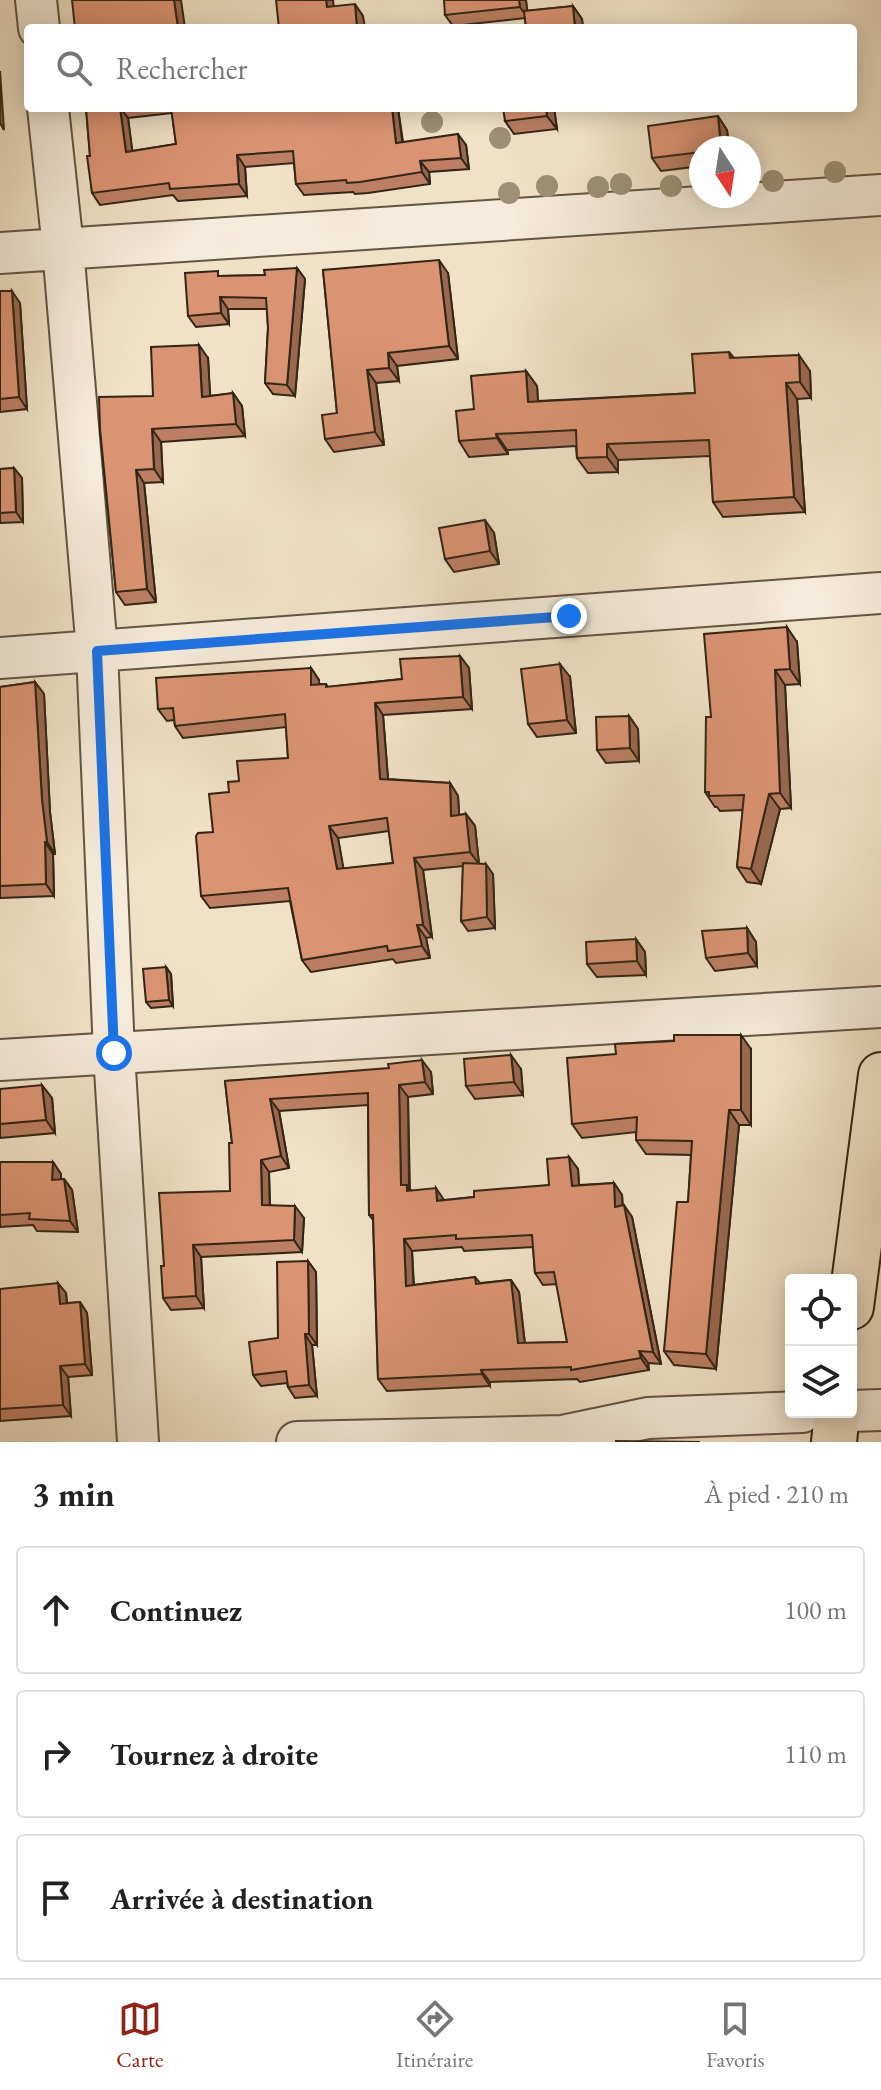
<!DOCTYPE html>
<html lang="fr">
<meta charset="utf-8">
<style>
:root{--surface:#fff;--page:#f6f6f6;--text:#222;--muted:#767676;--line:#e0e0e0;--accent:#8f2418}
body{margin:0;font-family:"EB Garamond",serif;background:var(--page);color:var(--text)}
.controls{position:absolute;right:24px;bottom:24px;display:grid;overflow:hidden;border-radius:8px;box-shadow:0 4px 20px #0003}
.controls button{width:72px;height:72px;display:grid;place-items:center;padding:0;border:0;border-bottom:2px solid var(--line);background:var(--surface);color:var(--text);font:40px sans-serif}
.compass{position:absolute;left:689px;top:136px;width:72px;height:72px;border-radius:50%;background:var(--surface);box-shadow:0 4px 20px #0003;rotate:168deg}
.stop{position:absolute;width:24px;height:24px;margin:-18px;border:6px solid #1a73e8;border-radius:50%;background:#fff}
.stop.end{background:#1a73e8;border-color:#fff;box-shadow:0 2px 8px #0008}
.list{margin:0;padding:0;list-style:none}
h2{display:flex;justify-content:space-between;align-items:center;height:104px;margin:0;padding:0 32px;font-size:34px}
h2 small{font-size:26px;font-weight:400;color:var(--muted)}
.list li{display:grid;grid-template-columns:52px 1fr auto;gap:24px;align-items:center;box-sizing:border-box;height:128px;margin:0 16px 16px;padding:0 16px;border:2px solid var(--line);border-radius:8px}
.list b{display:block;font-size:30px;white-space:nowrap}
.list em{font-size:26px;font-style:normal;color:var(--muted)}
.icon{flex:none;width:44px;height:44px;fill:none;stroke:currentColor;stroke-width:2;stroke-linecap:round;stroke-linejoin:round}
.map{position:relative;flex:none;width:881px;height:1442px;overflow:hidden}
.search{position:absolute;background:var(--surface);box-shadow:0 4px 20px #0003;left:24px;right:24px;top:24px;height:88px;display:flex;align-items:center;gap:20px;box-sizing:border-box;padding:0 28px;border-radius:8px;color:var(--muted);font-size:30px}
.sheet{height:536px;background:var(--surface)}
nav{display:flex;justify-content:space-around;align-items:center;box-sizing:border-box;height:112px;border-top:2px solid var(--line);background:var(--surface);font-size:22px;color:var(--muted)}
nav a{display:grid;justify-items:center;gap:4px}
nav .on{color:var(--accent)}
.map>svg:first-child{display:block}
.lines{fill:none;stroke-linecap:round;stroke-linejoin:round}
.minor-casing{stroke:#625442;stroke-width:44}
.highway-casing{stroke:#322515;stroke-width:48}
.minor{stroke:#f6ecdb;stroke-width:40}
.highway{stroke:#f1e2c7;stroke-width:44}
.tree{fill:#9c9076}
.wall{fill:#bc7f63;stroke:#322515;stroke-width:2;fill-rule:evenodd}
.shaded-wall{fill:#996850;stroke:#322515;stroke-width:2}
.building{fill:#db9473;stroke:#322515;stroke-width:2;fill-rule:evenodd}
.route{stroke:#1a73e8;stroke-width:10}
</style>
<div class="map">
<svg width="881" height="1442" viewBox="0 0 881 1442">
<rect width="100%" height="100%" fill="#f1e2c7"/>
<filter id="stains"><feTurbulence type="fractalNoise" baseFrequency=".0025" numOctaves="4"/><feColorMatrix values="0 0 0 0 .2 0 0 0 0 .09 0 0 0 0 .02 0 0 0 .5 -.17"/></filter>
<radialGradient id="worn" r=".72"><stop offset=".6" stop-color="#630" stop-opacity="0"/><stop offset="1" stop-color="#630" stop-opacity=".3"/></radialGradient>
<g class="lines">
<defs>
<path id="minor" d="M36 0 39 28
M48 108 63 248 97 651 114 1053 138 1442
M0 253 881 195
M0 658 881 593
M0 1060 881 1007
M851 1411 881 1410
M297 1442 562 1436 648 1418 802 1412"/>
<path id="highway" d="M851 1307 881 1075
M834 1442 837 1412"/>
</defs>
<use href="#minor" class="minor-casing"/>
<use href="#highway" class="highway-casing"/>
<use href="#minor" class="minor"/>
<use href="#highway" class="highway"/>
</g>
<g class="tree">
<circle cx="432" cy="122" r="11"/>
<circle cx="500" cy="138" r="11"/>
<circle cx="835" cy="172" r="11"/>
<circle cx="773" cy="181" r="11"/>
<circle cx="621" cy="184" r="11"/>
<circle cx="547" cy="186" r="11"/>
<circle cx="671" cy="186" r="11"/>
<circle cx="598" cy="187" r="11"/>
<circle cx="509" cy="193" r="11"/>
</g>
<path class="wall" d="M526 0 527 11 573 6 582 19 583 28H526L525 18 453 26 445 15Z
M86 108H398L403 142 466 145 469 169 429 172 430 184 368 193 355 194 353 192 304 195 296 184 294 163 245 167 247 196 178 201 173 195 100 205 92 193 90 156ZM172 113 176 144 132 151 128 118Z
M554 108 557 129 514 134 505 121Z
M718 117 727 130 729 148H701V166L661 171 652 158Z
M297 268 305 279 295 396 273 394 265 383 268 328 267 309H228L229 324 196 327 188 316 221 276 265 275Z
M323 270 448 273 458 359 397 366 399 381 376 383 384 445 334 452 325 439 337 413Z
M0 291 20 303 27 409 0 412Z
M729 352 734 358 810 371 811 398 797 399 805 512 723 517 713 502 710 456 618 460V472L588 473 577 458 576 446 507 450 508 454 469 457 459 441 474 409 526 371 537 386 538 401 695 393Z
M208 358 210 396 233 393 242 406 245 436 161 442 163 482 144 483 156 602 125 605 116 592 100 429 153 396Z
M14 468 22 478 23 522 0 523V469Z
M494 533 499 564 454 572 445 559Z
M797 642 800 684 785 685 791 808 780 809 761 884 747 882 737 867 743 810 720 811 717 807H715L705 792 711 717Z
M460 656 469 668 472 709 383 715 388 779 450 783 458 796 459 815 466 814 475 826 479 864 493 874 495 928 468 931 461 921 463 866 423 870 432 937 426 938 430 958 396 963 393 959 311 972 302 960 290 901 210 908 201 896 213 832 229 792 239 781 288 758 286 727 183 738 175 726 174 720 167 721 158 709 311 668 319 680V684H326L328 687 402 679ZM389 831 393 863 343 869 338 838Z
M570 677 576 733 537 737 528 724Z
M35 682 44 694 50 812 55 854H53L54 896 0 898V687Z
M629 716 638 729 639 761 606 763 597 750Z
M747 928 756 942 757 966 715 971 706 958Z
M636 939 645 952 646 975 597 977 587 964Z
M166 967 171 974 173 1006 151 1008 146 1002Z
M751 1049V1125H739L716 1369 674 1365 664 1351 688 1202 691 1155 646 1154 636 1140V1132L582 1138 572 1124Z
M521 1069 523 1095 475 1099 466 1086Z
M431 1072 433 1094 408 1097 410 1190 444 1200 474 1197 549 1185 569 1157 578 1169 579 1185 614 1183 622 1195 623 1206 632 1217 661 1364 648 1363 649 1370 580 1382 577 1379 490 1382V1386L387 1391 378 1379 373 1220 369 1215 368 1105 279 1111 289 1168 269 1172 270 1205 304 1218 302 1252 201 1257 204 1308 171 1310 163 1298 164 1266 230 1191 232 1143 225 1081ZM462 1247 464 1251 533 1247 535 1273 543 1285 557 1284 567 1342 525 1343 519 1292 511 1280 480 1283 475 1277 414 1285 412 1251Z
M0 1089 52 1098 55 1133 0 1138Z
M0 1162H53L61 1174V1179H64L72 1190 78 1232 37 1231 33 1225 0 1227Z
M308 1261 316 1272 317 1345H312L317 1396 295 1398 288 1387 287 1383 261 1386 253 1375 278 1338Z
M0 1289 66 1293 67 1303 80 1302 87 1313 92 1375 68 1377 71 1416 0 1421Z"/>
<path class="shaded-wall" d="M174 0H181L185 28H178Z
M326 0H333L335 19 327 7Z
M519 0H526L528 18 520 7Z
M355 4 363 16 365 28H357Z
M573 6 582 19 583 28H575Z
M0 71 4 130 0 123Z
M120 108 128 118 134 163 126 152Z
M392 108H398L404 155 396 143Z
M546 108H554L557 129 547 116Z
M718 116 727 130 729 148H721Z
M458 134 466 145 469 169 461 158Z
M237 155 245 167 247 196 239 184Z
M420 161 429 172 430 184 422 172Z
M439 260 448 273 458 359 449 346Z
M297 268 305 279 295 396 287 385Z
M12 291 20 303 27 409 19 397Z
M220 297 228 309 229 324 221 313Z
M199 345 208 358 211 410 202 397Z
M388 353 397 366 399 381 389 368Z
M799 355 810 371 811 398 800 382Z
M367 370 376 383 384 445 375 432Z
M526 371 537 386 539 417 528 402Z
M786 383 797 399 805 512 794 497Z
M233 393 242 406 245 436 236 424Z
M152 429 161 442 163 482 154 469Z
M496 434 507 450 508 454 497 438Z
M607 444 618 460V472L607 457Z
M14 468 22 478 23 522 16 512Z
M136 470 144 483 156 602 147 589Z
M485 520 494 533 499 564 490 551Z
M787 627 797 642 800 684 790 669Z
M460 656 469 668 472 709 463 697Z
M560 664 570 677 576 733 567 720Z
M311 668 319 680 320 697 311 685Z
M775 670 785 685 791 808 780 793Z
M35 682 44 694 50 812 55 854 47 842 42 800Z
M375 703 383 715 389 791 380 779Z
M629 716 638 729 639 761 630 748Z
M450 783 458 796 460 828 451 816Z
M769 794 780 809 761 884 751 869Z
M466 814 475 826 479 864 470 852Z
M329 826 338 838 346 882 337 869Z
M45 842 53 854 54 896 46 884Z
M414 858 423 870 432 937 423 925Z
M486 864 493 874 495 928 487 917Z
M417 925 426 938 430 958 422 946Z
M747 928 756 942 757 966 748 953Z
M636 939 645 952 646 975 637 961Z
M166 967 171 974 173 1006 169 1000Z
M741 1035 751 1049V1125L741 1110Z
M511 1055 521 1069 523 1095 514 1082Z
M422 1060 431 1072 433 1094 425 1082Z
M42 1085 52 1098 55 1133 46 1120Z
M399 1085 408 1097 409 1189 415 1197 401 1185Z
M270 1099 279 1111 289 1168 281 1156Z
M729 1110 739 1125 716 1369 706 1354Z
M569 1157 578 1169 580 1198 572 1186Z
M261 1160 269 1172 270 1217 262 1205Z
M53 1162 61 1174V1191L52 1180Z
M64 1179 72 1190 78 1232 70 1221Z
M614 1183 622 1195 623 1219 615 1207Z
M436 1188 444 1200 437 1201Z
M624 1205 632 1217 661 1364 653 1352Z
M295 1206 304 1218 302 1252 294 1240Z
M404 1239 412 1251 414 1298 406 1286Z
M193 1245 201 1257 204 1308 196 1296Z
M308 1261 316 1272 317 1345 309 1334Z
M511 1280 519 1292 526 1355 518 1343Z
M58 1283 66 1293 68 1315 60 1304Z
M80 1302 87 1313 92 1375 85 1364Z
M305 1334 312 1345 317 1396 309 1385Z
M639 1351 648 1363 649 1370 641 1358Z
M60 1366 68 1377 71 1416 63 1405Z
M481 1370 490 1382V1386L482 1374Z"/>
<path class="building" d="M72 0H174L178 28H75Z
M276 0H326L327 7 355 4 357 28H279Z
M444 0H519L520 7 445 15Z
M573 6 575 28H526L524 11Z
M86 108H120L126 152 176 144 171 108H392L396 143 458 134 461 158 420 161 422 172 360 182 347 183 346 180 296 184 293 151 237 155 239 184 170 189 169 183 92 193 87 156H90Z
M503 108H546L547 116 505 121Z
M718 116 721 148H701V152L652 158 648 126Z
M439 260 449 346 388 353 389 368 367 370 375 432 325 439 322 415 337 413 323 270Z
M297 268 287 385 265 383 268 328 266 298 220 297 221 313 188 316 185 273 218 271V276L265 275 264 270Z
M0 291H12L19 397 0 399Z
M199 345 202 397 233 393 236 424 152 429 154 469 136 470 147 589 116 592 100 429 99 397 153 396 151 347Z
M729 352 730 358 799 355 800 382 786 383 794 497 713 502 709 440 607 444V457L577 458 576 430 496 434 497 438 459 441 456 411 474 409 471 376 526 371 528 402 695 393 692 354Z
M14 468 16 512 0 513V469Z
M485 520 490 551 445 559 439 528Z
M787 627 790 669 775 670 780 793 769 794 751 869 737 867 744 795 709 796V792H705L706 717H711L704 634Z
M460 656 463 697 375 703 380 779 450 783 451 816 466 814 470 852 414 858 423 925H417L422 946 388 951 387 946 302 960 288 888 201 896 196 836 198 833 213 832 209 794 229 792 228 782 239 781 237 761 288 758 285 714 175 726 173 708 158 709 156 678 311 668V685L326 684V687L402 679 400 659ZM387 818 393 863 337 869 329 826Z
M560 664 567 720 528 724 521 669Z
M35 682 42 800 47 842H45L46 884 0 886V687Z
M629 716 630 748 597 750 596 717Z
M463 863 486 864 487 917 461 921Z
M747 928 748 953 706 958 702 931Z
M636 939 637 961 587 964 586 942Z
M166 967 169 1000 146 1002 143 969Z
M674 1035H741V1110H729L706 1354 664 1351 677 1202H688L692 1141 636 1140 637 1117 572 1124 567 1058 616 1054 615 1044 674 1041Z
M511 1055 514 1082 466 1086 464 1059Z
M422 1060 425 1082 399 1085 401 1185H407V1191L436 1188 437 1201 474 1197V1191L549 1185 547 1159 569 1157 572 1186 614 1183 615 1207 624 1205 653 1352 639 1351 641 1358 571 1370V1367L481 1370 482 1374 378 1379 373 1215H369L368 1093 270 1099 281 1156 261 1160 262 1205 295 1206 294 1240 193 1245 196 1296 163 1298 161 1266H164L159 1193 230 1191 229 1143H232L225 1081 389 1068 388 1064ZM456 1235V1239L532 1235 535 1273 554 1272 567 1342 518 1343 511 1280 476 1284 475 1277 406 1286 404 1239Z
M42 1085 46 1120 0 1124V1089Z
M0 1162H53L52 1180 64 1179 70 1221 29 1219 30 1213 0 1215Z
M308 1261 309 1334H305L309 1385 288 1387 286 1371 253 1375 249 1342 278 1338 277 1262Z
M58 1283 60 1304 80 1302 85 1364 60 1366 63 1405 0 1409V1289Z
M616 1441 700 1442H616Z"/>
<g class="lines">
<path class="route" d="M114 1053 97 651 569 616"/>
</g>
<rect width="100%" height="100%" filter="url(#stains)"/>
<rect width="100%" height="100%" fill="url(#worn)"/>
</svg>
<div class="controls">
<button><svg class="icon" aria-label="locate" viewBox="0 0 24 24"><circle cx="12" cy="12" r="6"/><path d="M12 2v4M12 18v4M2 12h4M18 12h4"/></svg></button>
<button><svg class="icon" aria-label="layers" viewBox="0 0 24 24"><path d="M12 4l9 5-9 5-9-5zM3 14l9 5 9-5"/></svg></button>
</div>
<svg class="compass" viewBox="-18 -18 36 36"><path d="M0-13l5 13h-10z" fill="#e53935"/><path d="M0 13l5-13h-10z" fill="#767676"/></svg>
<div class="stop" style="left:114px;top:1053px"></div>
<div class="stop end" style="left:569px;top:616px"></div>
<div class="search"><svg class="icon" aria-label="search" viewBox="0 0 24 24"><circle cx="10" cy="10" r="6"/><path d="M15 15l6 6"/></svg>Rechercher</div>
</div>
<section class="sheet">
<h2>3 min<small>À pied · 210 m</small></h2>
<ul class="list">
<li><svg class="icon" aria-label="ahead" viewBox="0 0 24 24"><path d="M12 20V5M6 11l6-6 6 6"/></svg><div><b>Continuez</b></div><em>100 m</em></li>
<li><svg class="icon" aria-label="right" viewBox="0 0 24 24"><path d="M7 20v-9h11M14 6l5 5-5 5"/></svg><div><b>Tournez à droite</b></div><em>110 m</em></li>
<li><svg class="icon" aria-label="arrive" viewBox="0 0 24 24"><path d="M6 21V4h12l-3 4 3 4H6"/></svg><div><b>Arrivée à destination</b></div></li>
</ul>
</section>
<nav>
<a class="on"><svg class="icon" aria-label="map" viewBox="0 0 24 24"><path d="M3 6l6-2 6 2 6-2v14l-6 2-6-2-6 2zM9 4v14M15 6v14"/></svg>Carte</a>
<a><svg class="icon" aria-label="directions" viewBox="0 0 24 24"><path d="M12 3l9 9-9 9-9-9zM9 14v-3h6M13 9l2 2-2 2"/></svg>Itinéraire</a>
<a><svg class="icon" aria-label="saved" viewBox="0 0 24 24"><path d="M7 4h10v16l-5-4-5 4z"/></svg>Favoris</a>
</nav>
